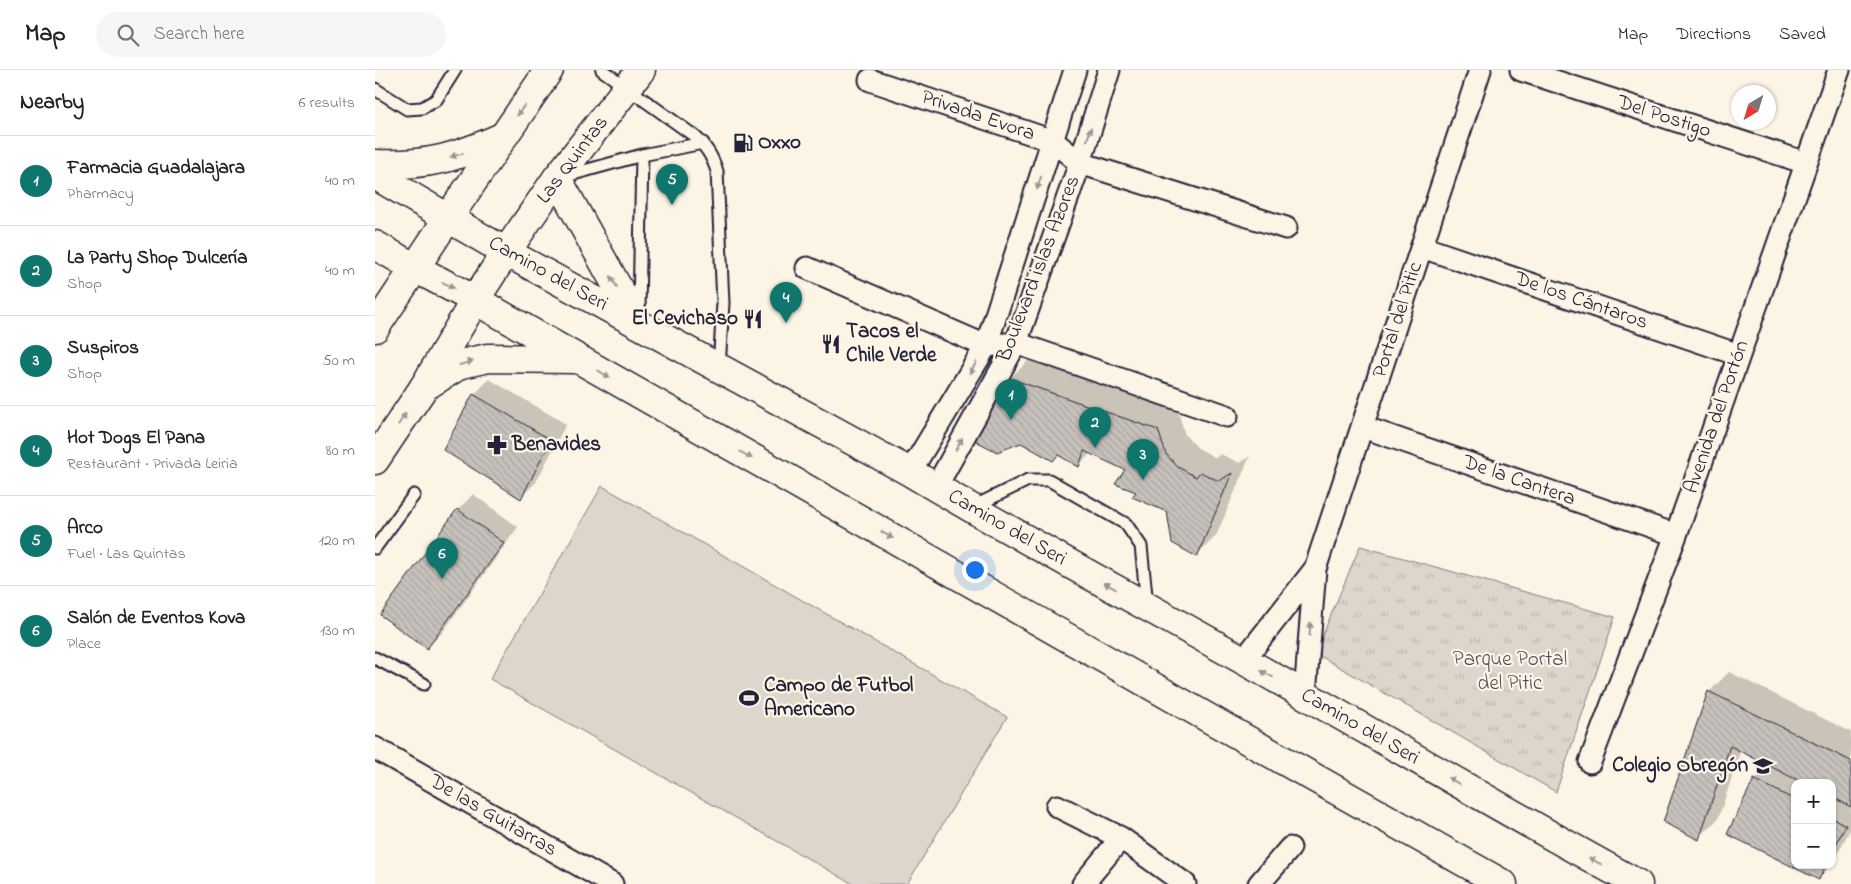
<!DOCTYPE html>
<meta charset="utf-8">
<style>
:root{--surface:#fff;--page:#f6f6f6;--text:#222;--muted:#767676;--line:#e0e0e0;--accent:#0f766e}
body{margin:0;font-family:"Indie Flower",sans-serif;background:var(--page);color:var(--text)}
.controls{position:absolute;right:15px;bottom:15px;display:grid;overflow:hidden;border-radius:10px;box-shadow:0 1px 4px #0004}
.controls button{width:45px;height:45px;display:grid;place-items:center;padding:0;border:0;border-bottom:1px solid var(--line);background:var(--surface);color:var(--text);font:25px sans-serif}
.compass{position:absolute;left:1356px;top:15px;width:45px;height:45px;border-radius:50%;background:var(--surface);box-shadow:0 1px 4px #0004;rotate:218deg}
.you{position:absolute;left:599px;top:499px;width:18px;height:18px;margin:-12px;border:4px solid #fff;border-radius:50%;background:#1a73e8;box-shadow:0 0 0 8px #1a73e833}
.badge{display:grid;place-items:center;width:32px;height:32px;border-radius:50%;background:var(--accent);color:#fff;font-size:16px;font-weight:700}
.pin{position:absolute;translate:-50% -41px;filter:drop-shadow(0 1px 2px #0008)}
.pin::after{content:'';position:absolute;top:26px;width:18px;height:15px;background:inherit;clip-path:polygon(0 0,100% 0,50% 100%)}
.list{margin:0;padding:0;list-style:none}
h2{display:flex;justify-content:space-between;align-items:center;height:65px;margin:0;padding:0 20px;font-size:21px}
h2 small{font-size:16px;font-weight:400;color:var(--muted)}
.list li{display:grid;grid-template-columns:32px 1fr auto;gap:15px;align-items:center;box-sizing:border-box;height:90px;padding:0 20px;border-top:1px solid var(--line)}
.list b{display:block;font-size:19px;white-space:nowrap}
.list p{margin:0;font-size:16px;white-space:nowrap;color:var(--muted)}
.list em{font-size:16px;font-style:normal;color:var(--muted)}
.icon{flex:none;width:28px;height:28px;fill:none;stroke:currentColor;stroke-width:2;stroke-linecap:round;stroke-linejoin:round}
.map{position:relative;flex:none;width:1476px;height:814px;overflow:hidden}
header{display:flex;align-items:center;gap:30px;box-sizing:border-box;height:70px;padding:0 25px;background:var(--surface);border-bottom:1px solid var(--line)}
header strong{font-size:24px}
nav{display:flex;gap:28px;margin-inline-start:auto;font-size:18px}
.search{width:350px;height:45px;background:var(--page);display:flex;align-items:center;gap:12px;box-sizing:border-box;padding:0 18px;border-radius:28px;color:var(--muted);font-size:19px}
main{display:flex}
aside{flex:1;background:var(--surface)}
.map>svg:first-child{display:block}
.grass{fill:url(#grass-tufts);stroke:#7f7c84}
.pitch{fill:#dcd6cc;stroke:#7f7c84}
.shadow{fill:#0003}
.building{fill:url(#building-back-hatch);stroke:#22223b}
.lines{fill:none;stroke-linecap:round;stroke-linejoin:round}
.service-casing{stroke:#22223b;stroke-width:15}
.minor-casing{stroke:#22223b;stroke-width:25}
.tertiary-casing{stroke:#22223b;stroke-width:31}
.secondary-casing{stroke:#22223b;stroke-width:31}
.primary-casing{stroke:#22223b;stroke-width:31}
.service{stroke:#fcf5e5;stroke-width:11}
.minor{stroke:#fcf5e5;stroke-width:21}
.tertiary{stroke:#fcf5e5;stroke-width:28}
.secondary{stroke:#fcf5e5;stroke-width:28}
.primary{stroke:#fcf5e5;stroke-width:28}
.oneway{fill:#9a9698}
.labels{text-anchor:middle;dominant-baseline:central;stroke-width:4.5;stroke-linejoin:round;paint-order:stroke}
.street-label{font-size:21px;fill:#22223b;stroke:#fcf5e5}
.poi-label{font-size:21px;font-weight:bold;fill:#22223b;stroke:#fcf5e5;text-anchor:start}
.park-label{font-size:21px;fill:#504f5f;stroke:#fcf5e5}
</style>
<header>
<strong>Map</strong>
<div class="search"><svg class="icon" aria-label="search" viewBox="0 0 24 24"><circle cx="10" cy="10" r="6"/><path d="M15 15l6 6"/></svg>Search here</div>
<nav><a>Map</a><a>Directions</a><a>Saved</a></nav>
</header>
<main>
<aside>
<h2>Nearby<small>6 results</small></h2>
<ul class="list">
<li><span class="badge">1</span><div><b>Farmacia Guadalajara</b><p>Pharmacy</p></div><em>40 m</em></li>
<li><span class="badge">2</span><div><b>La Party Shop Dulcería</b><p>Shop</p></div><em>40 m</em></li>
<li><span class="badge">3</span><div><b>Suspiros</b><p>Shop</p></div><em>50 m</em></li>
<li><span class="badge">4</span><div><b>Hot Dogs El Pana</b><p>Restaurant · Privada Leiria</p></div><em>80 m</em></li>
<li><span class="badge">5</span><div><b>Arco</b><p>Fuel · Las Quintas</p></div><em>120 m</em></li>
<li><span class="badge">6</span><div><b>Salón de Eventos Kova</b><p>Place</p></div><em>130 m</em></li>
</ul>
</aside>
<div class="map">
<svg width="1476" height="814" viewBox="0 0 1476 814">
<defs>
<pattern id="grass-tufts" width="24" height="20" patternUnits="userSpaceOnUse" patternTransform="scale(1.25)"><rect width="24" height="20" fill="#dcd6cc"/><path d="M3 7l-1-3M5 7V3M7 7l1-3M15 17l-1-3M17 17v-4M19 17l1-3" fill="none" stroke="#bcb7b0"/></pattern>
<pattern id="building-back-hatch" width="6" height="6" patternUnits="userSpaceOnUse" patternTransform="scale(1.25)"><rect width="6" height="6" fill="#c6c1bb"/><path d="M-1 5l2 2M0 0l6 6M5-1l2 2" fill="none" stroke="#aaa6a2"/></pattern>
</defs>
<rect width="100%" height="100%" fill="#fcf5e5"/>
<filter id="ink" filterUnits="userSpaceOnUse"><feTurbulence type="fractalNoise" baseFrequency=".02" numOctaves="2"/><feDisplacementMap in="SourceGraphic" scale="10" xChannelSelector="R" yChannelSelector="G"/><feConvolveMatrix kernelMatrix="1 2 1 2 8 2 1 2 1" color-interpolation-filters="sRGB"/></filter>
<g filter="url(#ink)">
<path class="grass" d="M985 476 1240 547 1181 722 940 583Z"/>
<path class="pitch" d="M227 416 632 647 532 814H478L115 609Z"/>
<path class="shadow" d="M655 289 803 341 810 365 823 378 841 388 845 384 865 393 875 386 841 466 822 485 793 441 763 421 752 399 716 383 703 396 684 384 646 371 601 370 635 308Z
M114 309 191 354 161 412 146 427 70 380 99 325Z
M98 424 143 457 67 563 52 578 83 440Z
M1354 602 1476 662V758L1457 794V713H1420V795H1456L1444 808 1353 764 1380 710 1395 695 1366 680 1343 749 1324 768 1334 622Z"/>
<path class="building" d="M634 308 783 360 791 384 803 397 821 407 825 402 844 411 857 403 822 487 797 473 792 442 757 427 761 422 740 414 750 400 709 381 704 397 683 385 678 391 646 373 622 382 599 370Z
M98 324 176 370 146 429 68 380Z
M82 439 129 473 52 579 5 545Z
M1333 621 1476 691V737L1457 727V713H1428L1355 676 1324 770 1288 752Z
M1379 709 1420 730V795H1451L1444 810 1352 764Z
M1457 748 1471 755 1457 782Z"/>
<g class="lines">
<defs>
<path id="service" d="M227 0 318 65C331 76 337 86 342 101L348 233 344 298
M0 19 32 39 47 38 61 30 80 0
M191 106 267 85 328 73
M264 241 267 85
M598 437 653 410H674L751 454 766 476 772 535
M0 478 39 425
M0 588 49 614"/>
<path id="minor" d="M1146 0 1431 93
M495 10 678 71 705 93 911 158
M1047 177 1364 285
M432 198 611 276 641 273 852 346
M988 357 1301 465
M535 402 611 276 700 0
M561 417 641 273 705 93 734 0
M868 591 940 499
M930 625 940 499 1105 0
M0 678 237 814
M1215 692 1301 465 1464 0
M682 736 746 768 810 814
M708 814 746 768
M884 814 915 778"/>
<path id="tertiary" d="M73 148 174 0
M131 182 182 108 266 0"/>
<path id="secondary" d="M0 258 73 148
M0 390 49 317 100 230 131 182"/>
<path id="primary" d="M0 94C53 96 80 88 127 67
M0 105 131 182 535 402C665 480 799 550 930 625 1041 688 1151 753 1263 814
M182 108 263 254
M0 175 40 198 100 230 835 649 1128 814
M49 317 86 294 113 288 200 289"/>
</defs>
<use href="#service" class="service-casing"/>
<use href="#minor" class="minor-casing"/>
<use href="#tertiary" class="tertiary-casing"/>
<use href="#secondary" class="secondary-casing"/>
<use href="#primary" class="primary-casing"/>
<use href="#service" class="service"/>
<use href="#minor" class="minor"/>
<use href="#tertiary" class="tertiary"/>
<use href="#secondary" class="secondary"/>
<use href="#primary" class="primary"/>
</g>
<defs><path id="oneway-solid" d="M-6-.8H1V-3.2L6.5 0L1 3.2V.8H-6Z" transform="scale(1.25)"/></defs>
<g class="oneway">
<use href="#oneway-solid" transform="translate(146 40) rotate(125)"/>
<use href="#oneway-solid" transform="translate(714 64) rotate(-73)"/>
<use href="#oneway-solid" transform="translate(82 85) rotate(164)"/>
<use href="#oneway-solid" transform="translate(664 113) rotate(108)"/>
<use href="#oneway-solid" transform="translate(239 212) rotate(-120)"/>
<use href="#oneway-solid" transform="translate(73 215) rotate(27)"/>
<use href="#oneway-solid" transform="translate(91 293) rotate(-17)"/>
<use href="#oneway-solid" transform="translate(598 298) rotate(121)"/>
<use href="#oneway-solid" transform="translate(229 304) rotate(30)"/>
<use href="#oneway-solid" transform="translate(27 349) rotate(-56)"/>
<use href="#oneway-solid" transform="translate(584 374) rotate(-61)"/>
<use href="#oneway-solid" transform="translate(371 385) rotate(30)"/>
<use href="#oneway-solid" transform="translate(512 465) rotate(30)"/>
<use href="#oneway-solid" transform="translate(735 516) rotate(-151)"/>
<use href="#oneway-solid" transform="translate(935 559) rotate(-86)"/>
<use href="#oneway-solid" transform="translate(892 604) rotate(-151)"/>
<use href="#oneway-solid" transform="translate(1079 711) rotate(-150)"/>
<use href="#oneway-solid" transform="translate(1220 791) rotate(-152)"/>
</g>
</g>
<defs>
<symbol id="fuel-bare" viewBox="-9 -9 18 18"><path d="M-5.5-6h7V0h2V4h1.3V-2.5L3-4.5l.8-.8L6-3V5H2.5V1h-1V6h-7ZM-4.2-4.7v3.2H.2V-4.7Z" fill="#22223b" stroke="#fcf5e5" stroke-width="2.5" paint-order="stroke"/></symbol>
<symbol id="restaurant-bare" viewBox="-9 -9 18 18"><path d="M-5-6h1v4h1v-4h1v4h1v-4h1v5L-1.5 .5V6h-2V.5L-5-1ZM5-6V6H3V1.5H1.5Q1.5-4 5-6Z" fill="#22223b" stroke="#fcf5e5" stroke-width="2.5" paint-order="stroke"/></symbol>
<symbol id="pharmacy-bare" viewBox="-9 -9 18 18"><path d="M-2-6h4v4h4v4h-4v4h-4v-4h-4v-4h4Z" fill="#22223b" stroke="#fcf5e5" stroke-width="2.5" paint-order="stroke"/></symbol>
<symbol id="stadium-bare" viewBox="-9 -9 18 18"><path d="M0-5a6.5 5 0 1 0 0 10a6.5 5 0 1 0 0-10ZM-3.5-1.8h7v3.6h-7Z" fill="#22223b" stroke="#fcf5e5" stroke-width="2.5" paint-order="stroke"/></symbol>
<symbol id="school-bare" viewBox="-9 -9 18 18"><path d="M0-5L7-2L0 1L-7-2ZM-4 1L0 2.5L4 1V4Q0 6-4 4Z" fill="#22223b" stroke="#fcf5e5" stroke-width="2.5" paint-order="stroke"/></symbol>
</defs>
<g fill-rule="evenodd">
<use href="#fuel-bare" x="354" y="59" width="28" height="28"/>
<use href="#restaurant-bare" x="364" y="235" width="28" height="28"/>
<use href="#restaurant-bare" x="442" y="260" width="28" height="28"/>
<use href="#pharmacy-bare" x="108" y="361" width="28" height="28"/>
<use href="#stadium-bare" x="360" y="614" width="28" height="28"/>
<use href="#school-bare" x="1374" y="682" width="28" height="28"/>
</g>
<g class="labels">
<g class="street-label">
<text transform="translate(603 46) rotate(19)">Privada Evora</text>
<text transform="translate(1289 47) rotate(18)">Del Postigo</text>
<text transform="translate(198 90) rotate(-53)">Las Quintas</text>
<text transform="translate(664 199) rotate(-69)">Boulevard islas Azores</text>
<text transform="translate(173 204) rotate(29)">Camino del Seri</text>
<text transform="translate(1206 231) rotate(19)">De los Cántaros</text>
<text transform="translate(1023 250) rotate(-72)">Portal del Pitic</text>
<text transform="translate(1342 347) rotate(-71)">Avenida del Portón</text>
<text transform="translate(1144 411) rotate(19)">De la Cantera</text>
<text transform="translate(632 458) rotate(30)">Camino del Seri</text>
<text transform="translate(985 657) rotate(30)">Camino del Seri</text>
<text transform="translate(118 746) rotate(30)">De las Guitarras</text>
</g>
<g class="poi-label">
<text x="383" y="73">Oxxo</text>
<text x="363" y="249" text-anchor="end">El Cevichaso</text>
<text x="471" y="262">Tacos el<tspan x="471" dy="24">Chile Verde</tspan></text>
<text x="137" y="375">Benavides</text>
<text x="389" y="616">Campo de Futbol<tspan x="389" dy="24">Americano</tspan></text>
<text x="1373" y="696" text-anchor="end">Colegio Obregón</text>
</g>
<g class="park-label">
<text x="1135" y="590">Parque Portal<tspan x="1135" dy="24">del Pitic</tspan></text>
</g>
</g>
</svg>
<div class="controls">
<button>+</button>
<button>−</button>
</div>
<svg class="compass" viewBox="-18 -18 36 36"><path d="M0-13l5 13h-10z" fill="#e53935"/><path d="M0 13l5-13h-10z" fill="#767676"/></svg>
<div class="you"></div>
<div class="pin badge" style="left:636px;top:350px">1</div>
<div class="pin badge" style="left:720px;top:378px">2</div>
<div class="pin badge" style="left:768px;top:410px">3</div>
<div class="pin badge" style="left:411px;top:253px">4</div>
<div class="pin badge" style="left:297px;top:135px">5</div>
<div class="pin badge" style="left:67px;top:509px">6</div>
</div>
</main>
